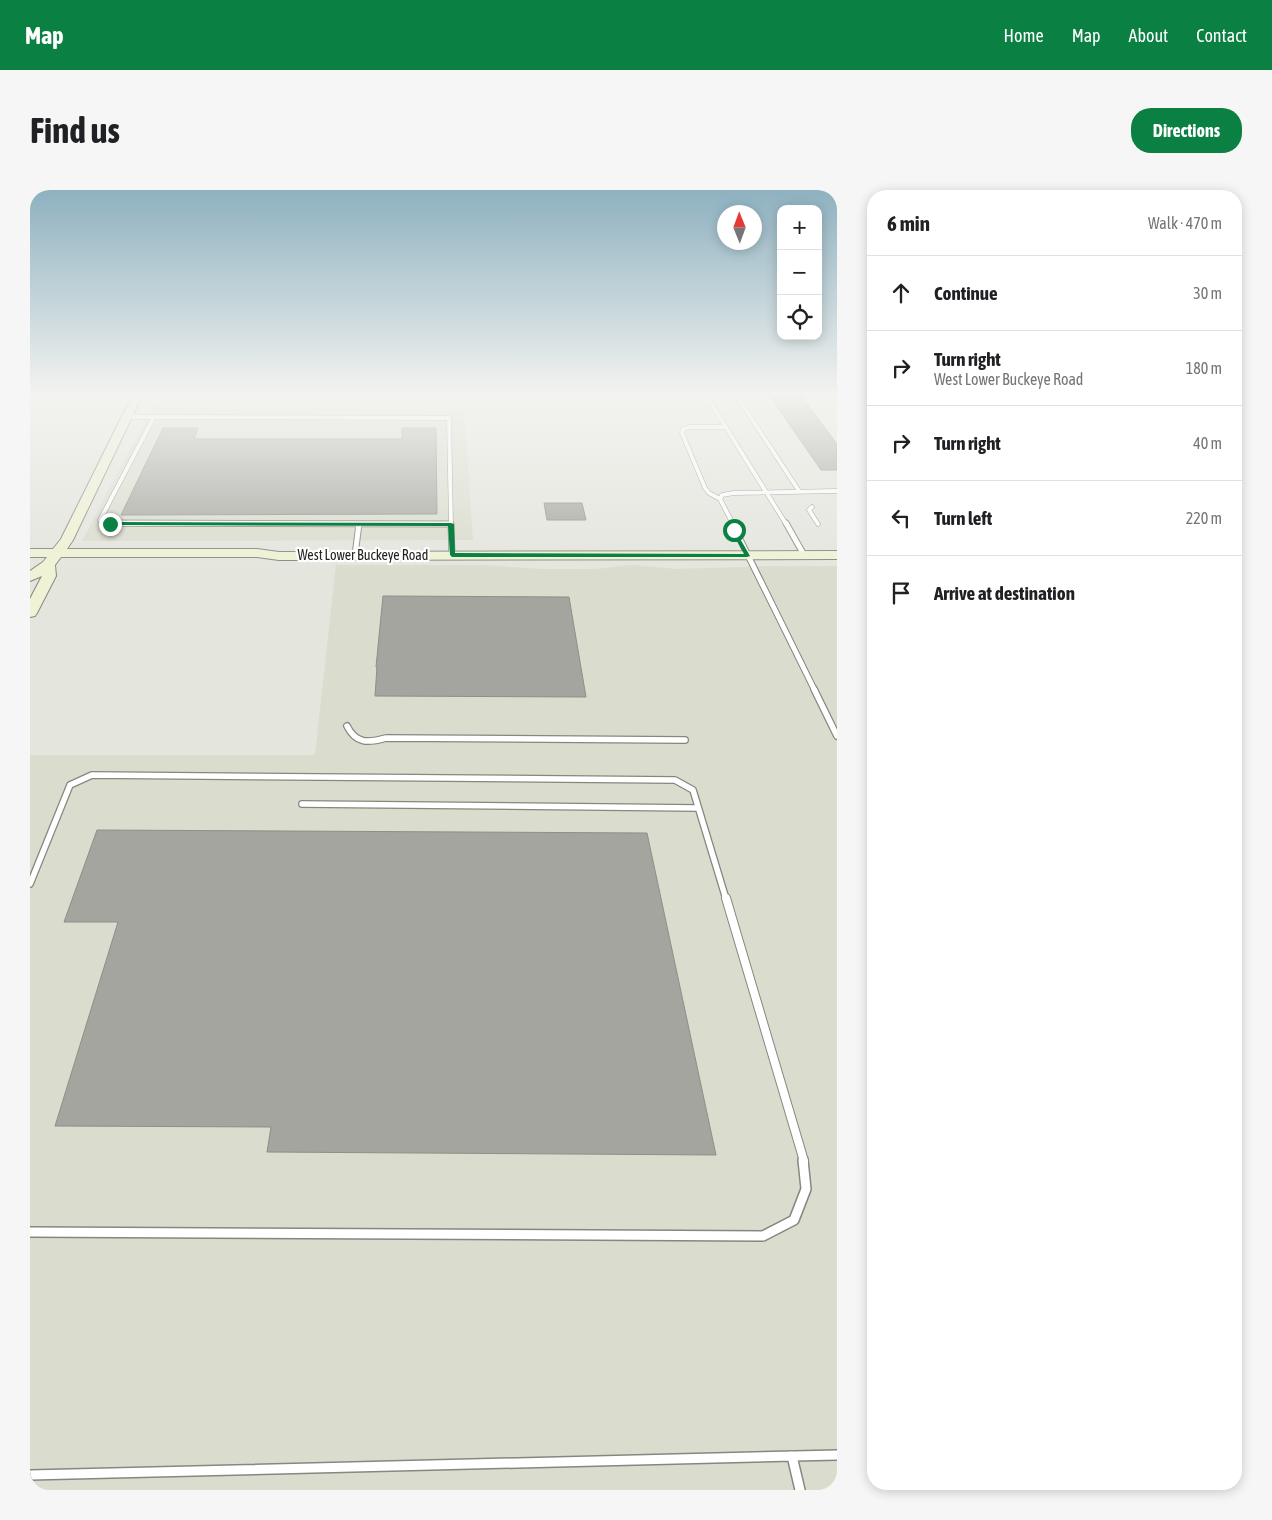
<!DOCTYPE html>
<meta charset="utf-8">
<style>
:root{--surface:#fff;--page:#f6f6f6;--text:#202124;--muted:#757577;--line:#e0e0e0;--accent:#0b8043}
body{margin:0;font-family:"Asap Condensed",sans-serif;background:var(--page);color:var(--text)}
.controls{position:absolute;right:15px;top:15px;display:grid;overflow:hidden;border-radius:10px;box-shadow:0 2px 12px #0003}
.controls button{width:45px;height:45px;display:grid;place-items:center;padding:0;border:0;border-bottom:1px solid var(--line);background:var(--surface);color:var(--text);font:25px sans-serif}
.compass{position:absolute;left:687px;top:15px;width:45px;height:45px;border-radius:50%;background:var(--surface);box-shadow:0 2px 12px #0003;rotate:359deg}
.stop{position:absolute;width:15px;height:15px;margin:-11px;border:4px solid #0b8043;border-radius:50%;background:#fff}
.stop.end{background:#0b8043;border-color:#fff;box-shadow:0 1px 5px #0008}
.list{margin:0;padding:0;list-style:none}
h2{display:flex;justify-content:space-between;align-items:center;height:65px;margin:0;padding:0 20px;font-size:21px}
h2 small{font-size:16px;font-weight:400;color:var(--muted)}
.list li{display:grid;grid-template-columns:32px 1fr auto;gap:15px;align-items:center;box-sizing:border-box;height:75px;padding:0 20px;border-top:1px solid var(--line)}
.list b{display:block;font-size:19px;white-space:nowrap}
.list p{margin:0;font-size:16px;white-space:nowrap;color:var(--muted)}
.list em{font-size:16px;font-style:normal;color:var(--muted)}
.icon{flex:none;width:28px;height:28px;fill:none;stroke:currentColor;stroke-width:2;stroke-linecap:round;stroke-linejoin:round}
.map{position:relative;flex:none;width:807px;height:1300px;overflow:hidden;border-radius:20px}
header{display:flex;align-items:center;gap:30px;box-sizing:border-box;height:70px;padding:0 25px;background:var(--accent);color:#fff}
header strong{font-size:24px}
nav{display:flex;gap:28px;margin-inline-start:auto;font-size:18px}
.intro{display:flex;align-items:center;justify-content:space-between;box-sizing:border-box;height:120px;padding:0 30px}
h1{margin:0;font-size:35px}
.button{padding:12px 22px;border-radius:20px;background:var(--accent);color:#fff;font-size:18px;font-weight:700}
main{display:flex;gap:30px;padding:0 30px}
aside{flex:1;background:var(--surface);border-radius:20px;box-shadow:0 2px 12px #0003}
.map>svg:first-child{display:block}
.built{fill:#dadccd}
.building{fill:#a4a59e;stroke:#8e8f88}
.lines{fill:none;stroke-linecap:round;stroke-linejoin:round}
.lane-far4-casing{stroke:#868780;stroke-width:5}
.lane-far3-casing{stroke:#868780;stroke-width:7}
.lane-far2-casing{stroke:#868780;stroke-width:8}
.lane-far1-casing{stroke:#868780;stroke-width:10}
.lane-casing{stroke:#868780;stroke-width:12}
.secondary-casing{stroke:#868780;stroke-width:2}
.lane-far4{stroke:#fff;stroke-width:4}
.lane-far3{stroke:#fff;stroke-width:5}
.lane-far2{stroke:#fff;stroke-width:5.5}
.lane-far1{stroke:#fff;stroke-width:8}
.lane{stroke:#fff;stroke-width:9}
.secondary{fill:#eff2d4;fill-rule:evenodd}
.route{fill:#0b8043}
.labels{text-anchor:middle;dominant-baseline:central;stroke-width:4.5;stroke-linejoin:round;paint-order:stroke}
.far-street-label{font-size:14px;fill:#22221f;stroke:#fff}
</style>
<header>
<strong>Map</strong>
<nav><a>Home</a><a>Map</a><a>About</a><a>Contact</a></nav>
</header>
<div class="intro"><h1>Find us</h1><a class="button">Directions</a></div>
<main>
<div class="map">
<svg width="807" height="1300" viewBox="0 0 807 1300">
<rect width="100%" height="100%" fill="#e4e5dd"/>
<path class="built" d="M433 206 443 350 52 351 127 207Z
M306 375H455L510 379H565L603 375 647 379 739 376H807V1300H0V565H285Z"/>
<path class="building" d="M737 202H768L807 254V280H791Z
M133 238H168L164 249H372V238H406L407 324 91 325Z
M514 313H552L556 330H517Z
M353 406 539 407 556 507 345 506 347 477H346Z
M67 640 617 643 686 965 237 962 241 937 25 936 88 732H34Z"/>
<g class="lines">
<defs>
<path id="lane-far4" d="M674 202 756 334
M704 202 769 301
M799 202 807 211
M98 227H124L70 330 80 334H421
M124 227 419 228 421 334
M690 309 679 303 675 298 652 243 653 239 660 237H696
M782 317 779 320 788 334
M703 334 690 309 692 305 704 303 807 301"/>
<path id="lane-far3" d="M78 333 421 334 422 365
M702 333 785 501
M756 333 774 365
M325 365 329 334"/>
<path id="lane-far2" d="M784 499 807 546
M317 536C326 554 338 553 356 548L655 550
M272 614 668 618
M0 694 40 595 62 585 645 590 663 600 696 709"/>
<path id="lane-far1" d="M696 708 774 971"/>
<path id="lane" d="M0 1042 733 1046 764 1030 776 999 773 970
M762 1266 770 1300
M0 1285 807 1265"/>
<path id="secondary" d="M104 202H114L43 350 37 359H227L249 362 807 361V369L249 370 227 367H31L25 375 26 386 7 423 5 426 0 427V409L12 386 0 391V381L13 372 17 367H0V359H23L31 349Z"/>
</defs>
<use href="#lane-far4" class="lane-far4-casing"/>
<use href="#lane-far3" class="lane-far3-casing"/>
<use href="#lane-far2" class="lane-far2-casing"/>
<use href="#lane-far1" class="lane-far1-casing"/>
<use href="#lane" class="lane-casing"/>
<use href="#secondary" class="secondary-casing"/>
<use href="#lane-far4" class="lane-far4"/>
<use href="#lane-far3" class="lane-far3"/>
<use href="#lane-far2" class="lane-far2"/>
<use href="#lane-far1" class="lane-far1"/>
<use href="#lane" class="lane"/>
<use href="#secondary" class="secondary"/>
</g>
<linearGradient id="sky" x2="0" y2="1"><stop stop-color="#8eb1c0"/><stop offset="0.53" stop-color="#f3f3f0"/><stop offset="1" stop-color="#f3f3f0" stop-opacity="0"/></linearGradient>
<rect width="807" height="384" fill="url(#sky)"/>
<path class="route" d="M80 332 421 333 424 334 425 363 714 364 701 340 704 338 720 366 717 367H422L420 365 418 336 78 335Z"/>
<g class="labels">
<g class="far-street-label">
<text x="333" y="365">West Lower Buckeye Road</text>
</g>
</g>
</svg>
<div class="controls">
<button>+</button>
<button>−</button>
<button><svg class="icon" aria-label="locate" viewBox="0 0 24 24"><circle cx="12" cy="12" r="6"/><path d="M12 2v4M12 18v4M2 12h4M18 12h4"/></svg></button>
</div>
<svg class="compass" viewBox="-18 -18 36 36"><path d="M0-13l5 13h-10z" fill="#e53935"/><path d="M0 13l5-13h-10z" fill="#757577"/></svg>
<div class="stop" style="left:704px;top:340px"></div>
<div class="stop end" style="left:80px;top:334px"></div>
</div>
<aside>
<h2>6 min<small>Walk · 470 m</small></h2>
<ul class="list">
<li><svg class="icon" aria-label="ahead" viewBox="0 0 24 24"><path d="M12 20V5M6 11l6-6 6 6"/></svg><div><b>Continue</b></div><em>30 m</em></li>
<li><svg class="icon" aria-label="right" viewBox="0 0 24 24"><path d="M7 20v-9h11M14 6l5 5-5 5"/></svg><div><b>Turn right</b><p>West Lower Buckeye Road</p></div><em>180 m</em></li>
<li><svg class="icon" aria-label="right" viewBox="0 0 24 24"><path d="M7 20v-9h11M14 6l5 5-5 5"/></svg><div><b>Turn right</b></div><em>40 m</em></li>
<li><svg class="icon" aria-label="left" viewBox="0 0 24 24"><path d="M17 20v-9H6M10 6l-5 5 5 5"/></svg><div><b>Turn left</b></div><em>220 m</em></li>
<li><svg class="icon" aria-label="arrive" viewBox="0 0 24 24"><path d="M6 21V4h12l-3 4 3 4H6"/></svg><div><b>Arrive at destination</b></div></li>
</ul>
</aside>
</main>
